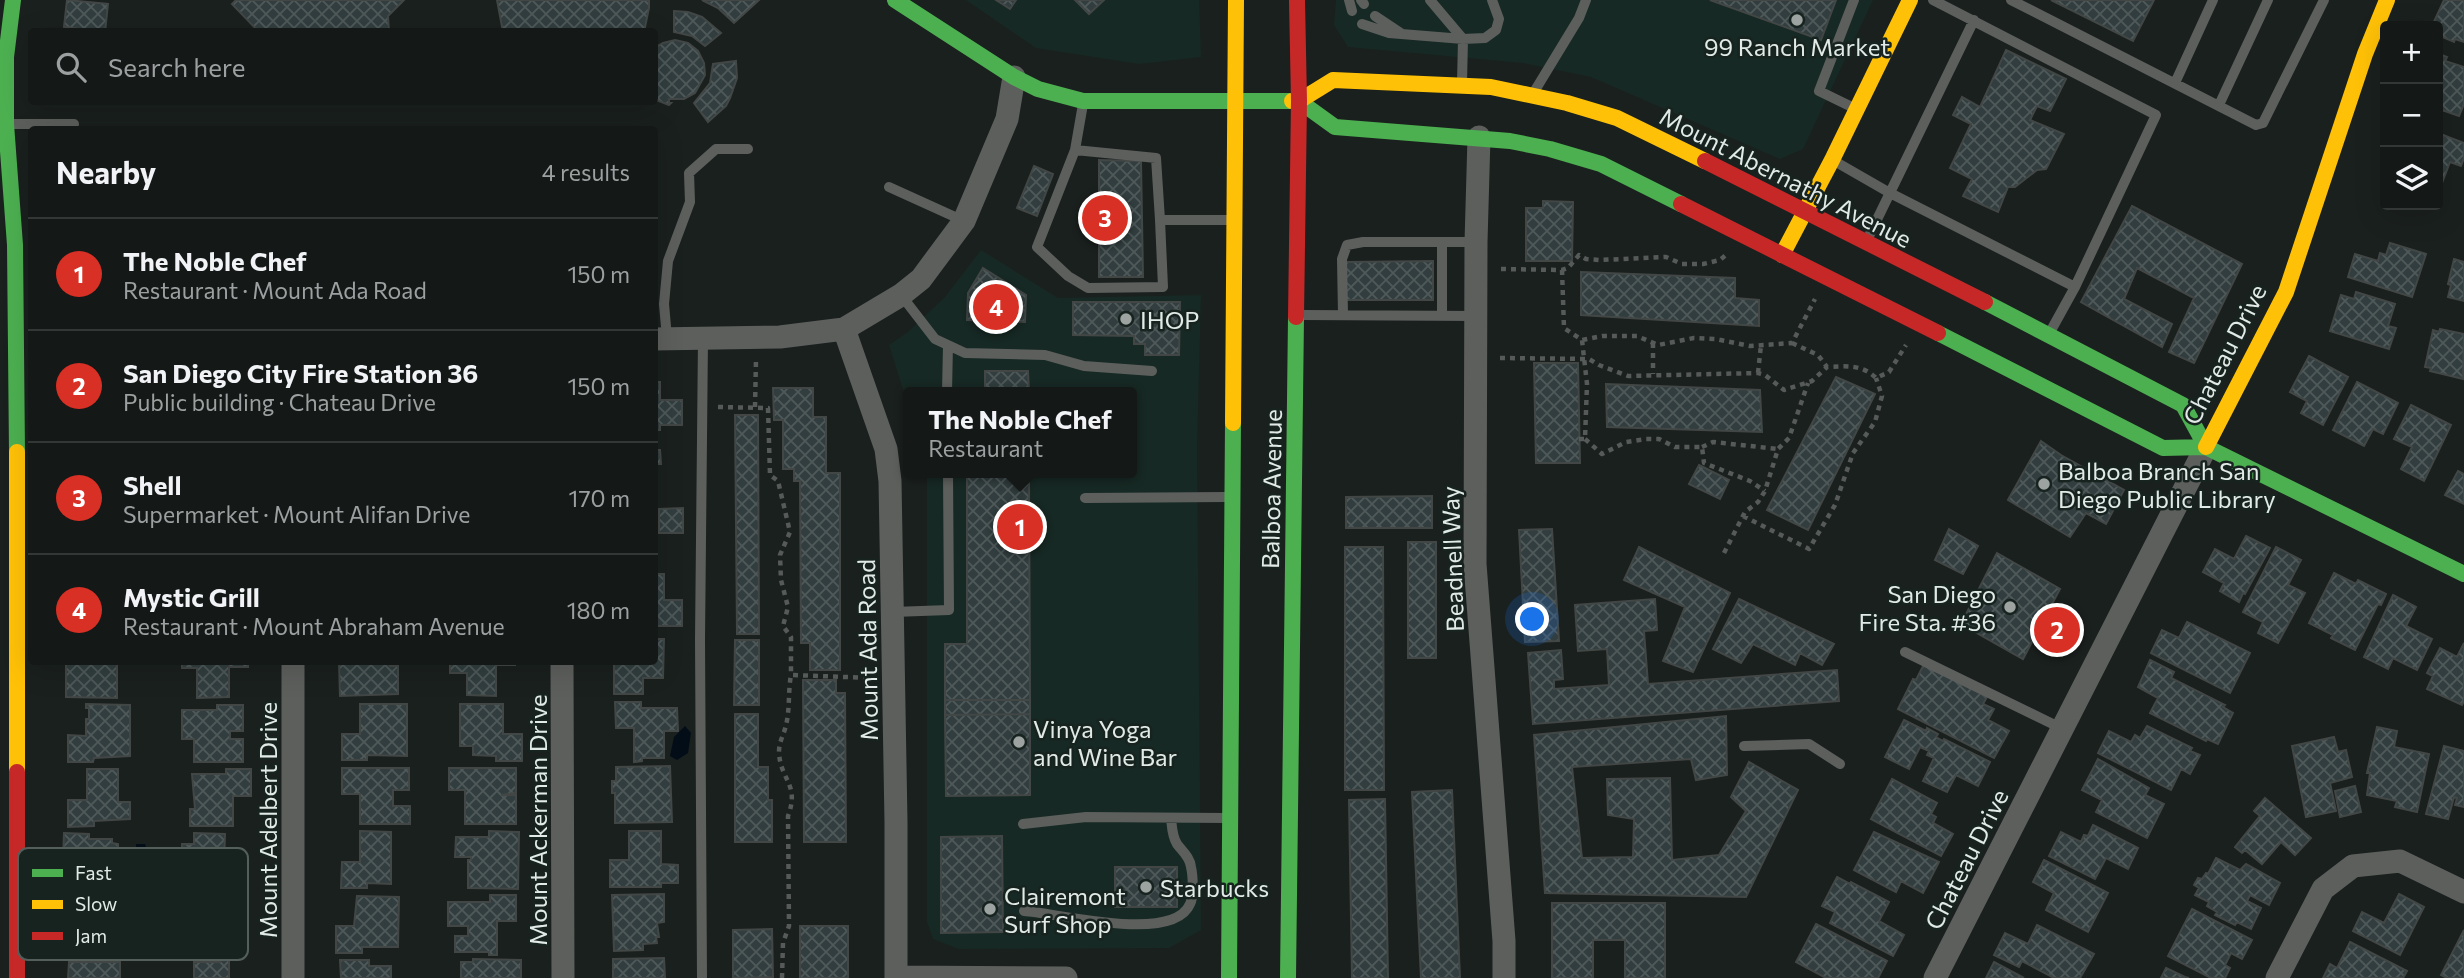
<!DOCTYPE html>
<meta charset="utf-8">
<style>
:root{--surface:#141816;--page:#212523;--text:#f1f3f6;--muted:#9da0a1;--line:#333735;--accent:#d93025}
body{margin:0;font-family:Commissioner,sans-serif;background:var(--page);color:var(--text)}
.controls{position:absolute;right:21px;top:21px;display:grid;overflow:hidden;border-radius:7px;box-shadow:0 7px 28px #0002}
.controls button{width:63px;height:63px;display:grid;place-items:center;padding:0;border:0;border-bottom:2px solid var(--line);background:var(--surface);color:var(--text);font:35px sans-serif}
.you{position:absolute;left:1533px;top:620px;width:24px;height:24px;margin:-18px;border:5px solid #fff;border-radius:50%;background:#1a73e8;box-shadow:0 0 0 10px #1a73e833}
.badge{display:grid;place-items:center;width:46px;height:46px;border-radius:50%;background:var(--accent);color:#fff;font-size:23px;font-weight:700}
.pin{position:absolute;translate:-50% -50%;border:4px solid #fff;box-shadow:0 2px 7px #0006}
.popup{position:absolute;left:903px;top:387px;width:234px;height:91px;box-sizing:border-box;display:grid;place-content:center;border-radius:7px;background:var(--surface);filter:drop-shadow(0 2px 5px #0005);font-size:23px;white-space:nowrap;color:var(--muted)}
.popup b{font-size:26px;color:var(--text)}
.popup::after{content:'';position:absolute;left:50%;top:100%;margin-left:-14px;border:14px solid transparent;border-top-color:var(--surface)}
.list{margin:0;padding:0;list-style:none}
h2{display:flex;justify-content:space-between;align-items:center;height:91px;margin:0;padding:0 28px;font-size:30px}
h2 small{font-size:23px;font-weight:400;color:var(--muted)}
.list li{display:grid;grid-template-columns:46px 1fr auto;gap:21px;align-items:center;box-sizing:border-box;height:112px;padding:0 28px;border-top:2px solid var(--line)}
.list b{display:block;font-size:26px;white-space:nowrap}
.list p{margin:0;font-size:23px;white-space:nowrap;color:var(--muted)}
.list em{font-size:23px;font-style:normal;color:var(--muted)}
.icon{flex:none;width:38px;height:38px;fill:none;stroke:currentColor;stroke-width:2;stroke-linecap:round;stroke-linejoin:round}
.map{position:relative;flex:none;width:2464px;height:978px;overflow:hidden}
.search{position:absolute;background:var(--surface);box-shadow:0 7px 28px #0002;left:28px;top:28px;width:630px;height:77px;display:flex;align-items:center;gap:18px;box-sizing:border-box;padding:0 24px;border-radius:7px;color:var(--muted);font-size:26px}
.panel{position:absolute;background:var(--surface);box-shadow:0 7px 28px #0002;left:28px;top:126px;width:630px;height:539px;border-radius:7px}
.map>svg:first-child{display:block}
.built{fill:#172924}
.water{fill:#020d18}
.building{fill:url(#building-cross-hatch);stroke:#424746;stroke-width:2}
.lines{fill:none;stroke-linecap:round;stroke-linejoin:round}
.path{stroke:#565a59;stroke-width:4.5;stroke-dasharray:5 5;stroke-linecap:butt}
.lane{stroke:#5d5f5d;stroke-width:10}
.street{stroke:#5d5f5d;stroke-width:23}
.fast{stroke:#4caf50;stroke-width:16}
.slow{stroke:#ffc107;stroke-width:16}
.jam{stroke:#c62828;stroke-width:16}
.poi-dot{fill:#9ca3a1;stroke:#17231f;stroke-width:2.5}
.labels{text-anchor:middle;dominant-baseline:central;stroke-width:5;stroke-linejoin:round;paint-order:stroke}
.poi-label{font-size:24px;fill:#e2eae7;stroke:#17231f;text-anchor:start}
.street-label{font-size:24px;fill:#e2eae7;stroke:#17231f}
.key{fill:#17231f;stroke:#545f5b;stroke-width:2}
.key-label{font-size:19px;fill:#e2eae7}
</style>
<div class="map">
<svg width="2464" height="978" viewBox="0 0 2464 978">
<defs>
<pattern id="building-cross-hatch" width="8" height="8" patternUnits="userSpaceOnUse" patternTransform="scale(1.75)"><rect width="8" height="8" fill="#313d3e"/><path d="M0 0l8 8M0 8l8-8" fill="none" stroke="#4f595a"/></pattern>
</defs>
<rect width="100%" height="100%" fill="#1a201e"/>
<path class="built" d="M966 0H1199L1201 57 1139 64 1036 48Z
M1336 0H1873L1803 149 1780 159 1591 77 1523 63 1348 47 1334 25Z
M981 250 1058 298 1201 295 1197 447 1201 930 1169 948 959 949 933 939 927 922V473H1132V392H908V405L889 345 908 332 945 297Z"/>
<path class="water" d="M685 726 691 733 688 753 677 760 670 756 674 737Z
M136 844H145L155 875 143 878 136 855Z"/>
<path class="building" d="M67 0 108 4 105 32 64 27Z
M236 0H404L388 16 389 32H259L232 4Z
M497 0H649V8L644 32H503Z
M702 0H759L734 23 718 8Z
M996 0H1016L1010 9Z
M1075 0H1104L1089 14Z
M1710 0H1836L1821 40Z
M2051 0H2154L2133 41Z
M2444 0H2464V42L2455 39 2454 42 2438 35V26H2432Z
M674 11 688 12 702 17 721 33 705 46 692 36 674 32Z
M675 40 688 43 698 51 704 63 705 75 695 93 684 99H669V103H671L669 105 654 99V48L663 43Z
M2006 50 2066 79 2050 111 2037 106 2030 120 2064 134 2046 169 2037 170 2015 187H2008L1998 212 1963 196 1972 179 1950 168 1971 124 1953 115 1962 97 1980 107Z
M2439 54 2447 57 2445 61 2464 67V104L2459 116 2442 110V112L2438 111Z
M736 61 737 78 730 98 726 106 708 122 694 103 710 83 713 64Z
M2438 133 2464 143V158L2461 166 2450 162 2439 191Z
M1099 160 1141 161 1143 277H1099Z
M1034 166 1053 174 1037 216 1017 208Z
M1543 201 1573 202 1572 261H1526V208H1543Z
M1128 203V232H1083V204Z
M2132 206 2242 264 2194 363 2169 352 2194 298 2137 268 2124 299 2172 324 2162 347 2081 302Z
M2390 243 2426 254 2412 297 2348 277 2355 254 2378 261 2380 253 2386 255Z
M2454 259 2464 262V301L2448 297 2451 285 2448 284Z
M1433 261V300H1345V262Z
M983 268 1026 295 1025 322 967 320 968 293Z
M1581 272 1735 278V298L1759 300V326L1581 315Z
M2356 292 2395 304 2388 326 2396 328 2389 349 2330 331 2341 295 2354 299Z
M1073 302H1180L1179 355H1145V344H1134V336L1073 335Z
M2440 329 2464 334 2463 379 2430 371 2431 368 2425 367 2433 330 2439 332Z
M2309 356 2348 377 2323 425 2301 413 2307 401 2290 392Z
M1534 363H1578L1580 463H1536Z
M985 371H1028L1029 392H985Z
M1836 377 1875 394 1808 530 1767 510Z
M654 382H660V400H682V425H660V430H654Z
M2357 382 2398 403 2383 434 2373 429 2364 446 2333 430Z
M1606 384 1760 390 1762 432 1607 427Z
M773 388H813V417H826V473H840V670H810V643H801L800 481H794V469H783V420H774Z
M2411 405 2451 425 2424 481 2401 469 2412 447 2394 439Z
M735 415H758L759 634H737Z
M2041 441 2061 455 2124 490 2106 524 2086 513 2070 537 2008 500Z
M654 450H660L661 464H654Z
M1699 465 1729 480 1720 499 1689 484Z
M2458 471 2464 474V504L2445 495Z
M967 473H1029L1030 700H945V644H967Z
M1432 496V528H1346V497Z
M683 508V533H659V509Z
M1552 529 1559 641 1525 642 1519 530Z
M1949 529 1978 546 1963 574 1935 560Z
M2246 536 2270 548 2245 594 2243 593 2239 602 2220 591 2224 583 2203 572 2215 549 2234 559Z
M1408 542H1436V658H1408Z
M1345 547H1383L1384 790H1345Z
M1639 547 1730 593 1693 672 1663 661 1685 607 1624 580Z
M2276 547 2301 560 2288 585 2305 593 2278 643 2258 633 2263 622 2243 612Z
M1997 553 2060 589 2023 659 1961 624Z
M2334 573 2356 584 2358 580 2386 594 2381 605 2378 604 2355 650 2331 638 2333 635 2309 623Z
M654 574H664V600H682V626H654Z
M2393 595 2416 607 2406 626 2432 639 2417 670 2393 658 2388 669 2364 657Z
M1655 599 1657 630 1644 631 1648 684 1837 670 1839 701 1533 724 1528 653 1561 650 1563 679 1554 680V689L1609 685 1607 649 1578 651 1575 605Z
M1739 599 1834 644 1822 665 1800 653 1795 665 1753 644 1741 663 1713 649Z
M2187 622 2250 653 2230 693 2151 653 2162 630 2179 638Z
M654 639H664L663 678H643V694H614V662H654Z
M735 640H759V705H734Z
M2464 643V701L2462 705 2427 689 2433 676 2427 673 2440 648 2457 657Z
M2150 660 2174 672 2171 678 2225 705 2223 707 2233 713 2218 744 2207 739 2206 741 2150 713 2158 698 2138 687Z
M66 662H117V698L66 697Z
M182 662H248V667H229V697L197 698V668H182Z
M339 662H390V666H398V694L340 696Z
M450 662H515V665H496V696L467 695V673H450Z
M1924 664 1987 697 1983 704 1994 709 1988 720 2009 731 1994 758 1898 709 1913 679 1916 680Z
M803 680H836V693H845L846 842H804Z
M945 700H1030V714L945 715Z
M615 702H641V708H677L678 731H664V758H642V761L634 762V728H616Z
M86 704 130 705V756L94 758 93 762H68V735L86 736V719H89V708H86Z
M360 704H407V756L367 755V760H342V734H360Z
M460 704H503V734H522V761H496V756L473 755V746H460Z
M217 705H243V731H230V739H243V762H194V739H182V710H217Z
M735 714H758V767H768V800H772V842H735Z
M1030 714V795L946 796 945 715Z
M1726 716 1727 775 1696 780 1691 759 1572 767 1582 858 1633 857 1634 819 1608 815 1607 779 1670 778 1672 860 1719 855 1746 811 1731 797 1749 762 1798 790 1746 897 1545 893 1534 735Z
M1904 720 1926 731 1927 728 1938 734 1936 737 1943 741 1944 739 1990 762 1978 786 1956 775 1947 792 1923 781 1934 758 1927 755 1929 751 1920 747 1909 769 1885 757Z
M2147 726 2192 748 2190 751 2200 755 2190 774 2181 769 2171 790 2098 753 2109 731 2131 742 2135 735 2140 738Z
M2377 727 2397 731 2394 747 2429 754 2417 812 2395 807 2397 801 2367 795 2370 773H2367Z
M2334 737 2338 752 2346 750 2352 777 2330 783 2336 811 2306 817 2292 746Z
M2444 746 2464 751V807L2455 805 2457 798 2454 797 2448 819 2426 814Z
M2098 759 2149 788 2145 795 2164 804 2147 838 2096 812 2102 800 2082 790Z
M670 766 672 822 615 823V793H612V781H616V767Z
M342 768H409V790H393V806H410V824H360V794H342Z
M449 768H516V793L501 795H516V824H465V790H449Z
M87 769H118V802H130V819L94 821V826L68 827V800H87Z
M226 769H251V796H233V826H190V809H195L192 774H226Z
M1892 779 1937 803 1931 814 1936 817 1933 823 1953 834 1941 856 1871 819Z
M2355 786 2361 812 2340 817 2335 791Z
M1452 790 1460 978H1421L1412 792Z
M2265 798 2311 838 2295 855 2281 842 2262 864 2245 850 2242 853 2235 847 2260 816 2254 811Z
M1385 799 1388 978H1352L1349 800Z
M2093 825 2138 848 2128 869 2106 858 2095 879 2049 856 2061 832 2081 842 2084 835 2088 836Z
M360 831 391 832V884L367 883V888H341L342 862H360Z
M489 831 519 832 518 889 468 888V860H471V857H455L456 837H489Z
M629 831H661V864L678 865V883H661V887H610V860H629Z
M1874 832 1939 862 1923 893 1901 881 1896 892 1854 870Z
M64 833 89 834V839H112V843L118 844V848L125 859 126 873H133V890H85V859H63Z
M194 833 225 834 224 864 244 865 243 890 218 889V885H181L182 844H194Z
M1002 836 1003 932 941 933V837Z
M2216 858 2240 870 2246 864 2280 883 2269 905 2250 895 2247 901 2261 908 2251 929 2237 922 2235 925 2215 915 2217 912 2207 906 2209 902 2195 895 2199 888 2194 885 2198 878 2202 879 2206 873 2208 874Z
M2044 860 2108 893 2088 932 2046 910 2054 893 2033 882Z
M1115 867H1177V907H1115Z
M1837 877 1850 884 1851 882 1889 902 1879 921 1904 935 1893 956 1830 923 1835 912 1822 906Z
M664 894V922L657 923 659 937H656L657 943 643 944V950L614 951 612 895Z
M2399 894 2424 907 2400 955 2353 931 2362 912 2384 923Z
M490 895H516V921H497V955H489V952H455V936H468V926H448V902H490Z
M357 896 399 897 398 947H362V953H336V926H354Z
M243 897V922H248V932H246V954H192V919H180V898Z
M67 898H136V928L118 930V954H67Z
M1552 903H1665V978H1625V940H1593V978H1552Z
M2192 909 2252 940 2242 959 2231 953 2225 965 2230 968 2225 978H2211L2168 956Z
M1816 924 1887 961 1878 978H1826L1796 962Z
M2037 925 2094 954 2080 978H2054L2022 961 2019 967 1994 955 2005 933 2028 944Z
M800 926H848V978H800Z
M772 929 773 977 733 978V930Z
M2464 930V978H2447L2441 975Z
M2350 942 2407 971 2403 978H2323L2330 964 2337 968Z
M664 958 665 978H613V959Z
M220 959H229V978H194V962H220Z
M473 959 521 960V978H461V962H473Z
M340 960H369V966H391V978H341Z
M69 962H120V978H68Z
M1994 962 2024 978H1986Z
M2166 968 2185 977 2189 978H2161Z"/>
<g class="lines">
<path class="path" d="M1501 269 1562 270 1568 268 1579 255 1586 259 1600 260 1666 257 1682 264H1703L1720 260 1727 254
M1562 270 1564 328 1582 340 1602 336H1637L1658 345 1694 338 1716 339 1750 346 1792 343 1815 299
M1653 343V374
M1792 343 1818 355 1827 367C1846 366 1862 364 1876 378L1889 372 1906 345
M1500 358 1589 359 1599 365 1628 376 1758 373 1765 375 1784 390 1812 381 1827 367
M1758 373 1761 345
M718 407 768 408 770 475 778 481 790 532 780 555 781 580 788 607 783 626 791 637V675
M755 407 756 359
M1579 439H1585L1587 384 1582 340
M1585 439 1602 454 1626 442 1646 439H1659L1675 447H1702L1704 463 1750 481 1765 491
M1702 447 1713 442 1778 449
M1743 516 1809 549 1835 505 1853 453 1875 422 1882 396 1876 378
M1724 553 1745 512 1758 502 1765 491 1778 449 1789 438 1808 383
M782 978 783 943 789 926 788 816C800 784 780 780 779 752 779 741 784 735 786 725 790 710 788 691 791 675L873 678"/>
<path class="lane" d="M1349 0 1352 11
M1361 0 1364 4
M1430 0 1463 39 1485 38 1496 30 1499 19 1492 0
M1933 0 2156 115 2075 287 2049 334
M2011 0 2256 125 2263 123 2324 0
M1375 16 1402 34
M1362 24 1389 33 1463 39 1462 83
M2175 83 2213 0
M1534 92 1579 18 1586 0
M2219 105 2268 0
M1854 108 1819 91 1854 0
M9 124H74
M1075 150 1083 104
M1836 162 1890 193 2075 287
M889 187 964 221
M1160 220 1163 287 1088 288 1068 276 1037 247 1075 150 1156 158 1160 220H1230
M1868 238 1974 20
M1442 242V316
M901 295 935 339 965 353 1045 355 1084 366 1152 371
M1302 315 1476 316
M1343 315 1342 259 1347 245 1363 242H1476
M667 338 664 304 668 261 690 202 689 173 716 149H748
M947 392 948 345
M1085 498 1226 497
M893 612 949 610 948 473
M1905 652 2063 729
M1744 746 1809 744 1840 764
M1023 824 1086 817 1227 818
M1024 911C1058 913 1173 944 1190 904 1194 896 1193 876 1191 867 1190 857 1182 851 1177 844 1172 836 1172 827 1171 818
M702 978 700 640 703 337"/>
<path class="street" d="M1479 137 1476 242 1475 564 1504 941V978
M844 329 886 449 890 481 896 822V978
M654 339 780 337 844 329 901 295 921 279 964 221 1007 119 1014 77
M562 662 563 978
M896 977 1066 978
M293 978V662
M1935 978 2206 447
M2277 978 2323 889 2353 866 2400 861 2464 892"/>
<path class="fast" d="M13 0 6 57V124L15 245 17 452
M895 0 1014 77 1038 89 1083 101H1292
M1299 101 1335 127 1510 141 1550 149 1601 164 1681 204
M1985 302 2183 405 2206 447
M1938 333 2163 448 2206 447 2464 574
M1229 978 1233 423
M1288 978 1296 317"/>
<path class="slow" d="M1292 101H1299L1333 80 1491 87 1567 103 1617 118 1705 161
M1782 255 1832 160 1910 0
M1233 423 1236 0
M2206 447 2286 292 2365 54 2387 0
M17 452V772"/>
<path class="jam" d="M1705 161 1985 302
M1681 204 1938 333
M1296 317 1299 101 1297 0
M17 772V978"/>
</g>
<g class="poi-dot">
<circle cx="1797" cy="20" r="7"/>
<circle cx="1126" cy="319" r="7"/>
<circle cx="2044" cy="484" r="7"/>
<circle cx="2010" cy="607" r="7"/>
<circle cx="1019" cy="742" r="7"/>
<circle cx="1146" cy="887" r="7"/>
<circle cx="990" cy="909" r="7"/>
</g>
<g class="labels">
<g class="poi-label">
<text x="1797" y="46" text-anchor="middle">99 Ranch Market</text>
<text x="1140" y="319">IHOP</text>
<text x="2058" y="470">Balboa Branch San<tspan x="2058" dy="28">Diego Public Library</tspan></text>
<text x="1996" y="593" text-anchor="end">San Diego<tspan x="1996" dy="28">Fire Sta. #36</tspan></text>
<text x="1033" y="728">Vinya Yoga<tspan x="1033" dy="28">and Wine Bar</tspan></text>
<text x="1160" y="887">Starbucks</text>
<text x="1004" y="895">Clairemont<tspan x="1004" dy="28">Surf Shop</tspan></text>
</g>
<g class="street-label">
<text transform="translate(1786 177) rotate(27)">Mount Abernathy Avenue</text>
<text transform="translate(2224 354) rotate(-63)">Chateau Drive</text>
<text transform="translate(1271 489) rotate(-89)">Balboa Avenue</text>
<text transform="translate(1452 559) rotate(-92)">Beadnell Way</text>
<text transform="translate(867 650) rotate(-91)">Mount Ada Road</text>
<text transform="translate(267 820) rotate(-90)">Mount Adelbert Drive</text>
<text transform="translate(537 820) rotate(-90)">Mount Ackerman Drive</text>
<text transform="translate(1966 859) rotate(-63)">Chateau Drive</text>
</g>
</g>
<rect x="18" y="848" width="230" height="112" rx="10" class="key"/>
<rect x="32" y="869" width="31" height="8" fill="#4caf50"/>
<rect x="32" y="900" width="31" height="9" fill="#ffc107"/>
<rect x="32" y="932" width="31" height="8" fill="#c62828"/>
<g class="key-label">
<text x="75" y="880">Fast</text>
<text x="75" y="911">Slow</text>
<text x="75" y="943">Jam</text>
</g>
</svg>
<div class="controls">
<button>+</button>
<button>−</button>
<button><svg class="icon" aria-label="layers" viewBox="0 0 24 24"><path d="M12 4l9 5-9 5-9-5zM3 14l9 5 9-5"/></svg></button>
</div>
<div class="you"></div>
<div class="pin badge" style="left:1020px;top:527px">1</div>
<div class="popup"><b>The Noble Chef</b>Restaurant</div>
<div class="pin badge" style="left:2057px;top:630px">2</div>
<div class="pin badge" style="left:1105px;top:218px">3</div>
<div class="pin badge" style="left:996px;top:307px">4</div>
<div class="search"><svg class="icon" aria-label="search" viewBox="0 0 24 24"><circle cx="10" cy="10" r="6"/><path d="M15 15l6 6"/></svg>Search here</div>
<section class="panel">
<h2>Nearby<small>4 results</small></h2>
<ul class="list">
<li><span class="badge">1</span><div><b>The Noble Chef</b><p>Restaurant · Mount Ada Road</p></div><em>150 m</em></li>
<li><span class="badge">2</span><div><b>San Diego City Fire Station 36</b><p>Public building · Chateau Drive</p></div><em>150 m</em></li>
<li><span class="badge">3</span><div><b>Shell</b><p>Supermarket · Mount Alifan Drive</p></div><em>170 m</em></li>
<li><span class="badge">4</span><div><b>Mystic Grill</b><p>Restaurant · Mount Abraham Avenue</p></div><em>180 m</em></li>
</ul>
</section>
</div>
